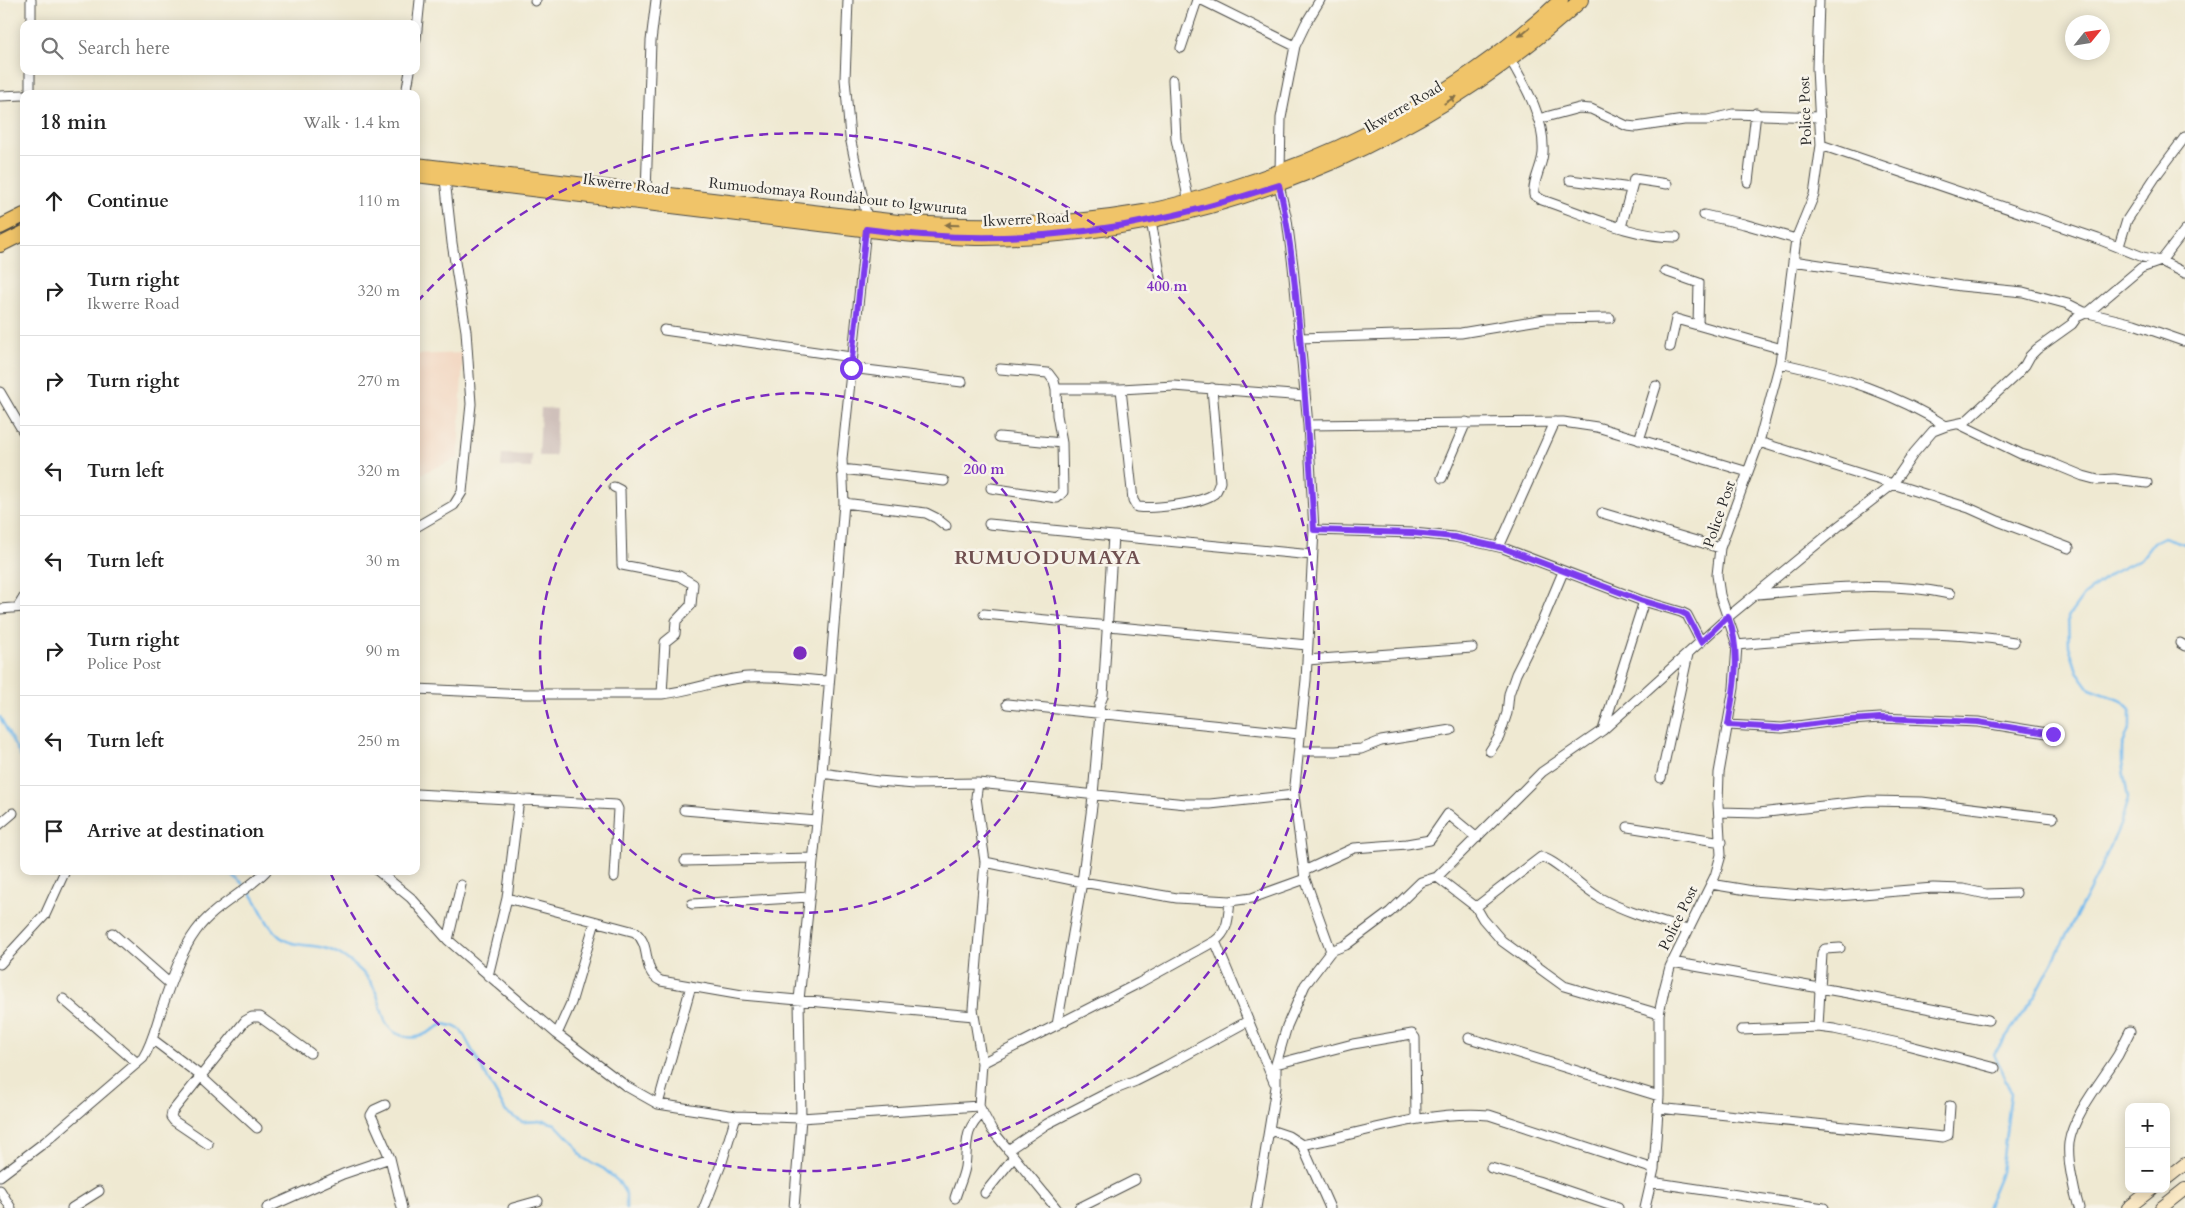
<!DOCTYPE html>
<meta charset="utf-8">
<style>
:root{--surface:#fff;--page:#f6f6f6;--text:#222;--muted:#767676;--line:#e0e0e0}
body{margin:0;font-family:Cardo,serif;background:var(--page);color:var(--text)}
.controls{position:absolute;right:15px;bottom:15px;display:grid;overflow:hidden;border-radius:10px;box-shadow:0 2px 12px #0003}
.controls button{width:45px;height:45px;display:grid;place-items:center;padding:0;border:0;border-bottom:1px solid var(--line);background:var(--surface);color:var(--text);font:25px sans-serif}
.compass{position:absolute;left:2065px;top:15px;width:45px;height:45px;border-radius:50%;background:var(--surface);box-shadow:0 2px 12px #0003;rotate:60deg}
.stop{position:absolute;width:15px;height:15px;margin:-11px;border:4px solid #7c3aed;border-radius:50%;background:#fff}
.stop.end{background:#7c3aed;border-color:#fff;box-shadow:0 1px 5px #0008}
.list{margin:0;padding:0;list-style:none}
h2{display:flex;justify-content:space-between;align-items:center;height:65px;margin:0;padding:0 20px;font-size:21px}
h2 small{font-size:16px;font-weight:400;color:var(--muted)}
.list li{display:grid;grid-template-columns:32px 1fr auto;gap:15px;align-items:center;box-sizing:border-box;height:90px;padding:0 20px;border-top:1px solid var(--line)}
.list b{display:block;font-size:19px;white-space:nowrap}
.list p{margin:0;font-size:16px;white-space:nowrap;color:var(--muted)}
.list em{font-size:16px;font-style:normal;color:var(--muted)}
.icon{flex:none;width:28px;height:28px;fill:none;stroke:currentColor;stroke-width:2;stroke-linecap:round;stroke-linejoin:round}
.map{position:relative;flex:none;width:2185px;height:1208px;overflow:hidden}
.search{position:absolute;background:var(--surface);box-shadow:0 2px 12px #0003;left:20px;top:20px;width:400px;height:55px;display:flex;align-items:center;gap:12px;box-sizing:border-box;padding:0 18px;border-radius:10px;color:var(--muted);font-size:19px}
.panel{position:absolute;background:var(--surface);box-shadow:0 2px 12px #0003;left:20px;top:90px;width:400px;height:785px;border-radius:10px}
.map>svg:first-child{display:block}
.built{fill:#f2d4be}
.industrial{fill:#cfc0ba}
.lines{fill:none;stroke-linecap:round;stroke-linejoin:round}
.stream{stroke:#78bcee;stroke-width:2.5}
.minor-casing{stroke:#484844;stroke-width:11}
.secondary-casing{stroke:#484844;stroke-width:14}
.primary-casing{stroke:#484844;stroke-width:16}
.minor{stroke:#fff;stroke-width:9}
.secondary{stroke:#f9e7c3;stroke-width:12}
.primary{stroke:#f0c469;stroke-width:14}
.oneway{fill:#847047}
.route{stroke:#7c3aed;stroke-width:6}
.ring{fill:none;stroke:#7b2cbf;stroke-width:2.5;stroke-dasharray:9 6}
.labels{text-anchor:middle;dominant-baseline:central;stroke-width:5;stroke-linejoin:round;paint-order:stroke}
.street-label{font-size:15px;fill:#2b2b2b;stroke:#f7f3e8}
.district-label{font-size:20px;font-weight:bold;letter-spacing:1px;fill:#705050;stroke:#f7f3e8}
.centre{fill:#7b2cbf;stroke:#f7f3e8;stroke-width:2.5}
.ring-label{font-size:15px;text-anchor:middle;font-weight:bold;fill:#7b2cbf;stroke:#f7f3e8;stroke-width:5;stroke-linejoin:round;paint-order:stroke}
</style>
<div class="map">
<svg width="2185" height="1208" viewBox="0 0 2185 1208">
<rect width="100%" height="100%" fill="#f7f3e8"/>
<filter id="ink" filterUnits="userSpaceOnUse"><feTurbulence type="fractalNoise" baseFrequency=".02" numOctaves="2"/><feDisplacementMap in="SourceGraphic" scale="10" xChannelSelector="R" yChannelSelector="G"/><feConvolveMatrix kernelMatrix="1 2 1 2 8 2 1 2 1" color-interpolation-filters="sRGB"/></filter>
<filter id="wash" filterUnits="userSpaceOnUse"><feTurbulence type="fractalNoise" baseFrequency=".0096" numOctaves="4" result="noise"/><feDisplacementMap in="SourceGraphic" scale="20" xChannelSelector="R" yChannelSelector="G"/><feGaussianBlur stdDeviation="1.12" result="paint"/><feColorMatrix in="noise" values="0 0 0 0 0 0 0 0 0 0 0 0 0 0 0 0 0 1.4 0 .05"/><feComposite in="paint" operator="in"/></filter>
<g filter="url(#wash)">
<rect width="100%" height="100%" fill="#efe9d2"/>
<path class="built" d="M463 353 458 458 416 476V355Z"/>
<path class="industrial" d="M541 408 557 409 555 456H539Z
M502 454 532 455 531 468 501 467Z"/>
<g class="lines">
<path class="stream" d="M0 717 24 763
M226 871 244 885
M248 889C260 904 265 925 280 937 293 947 310 944 324 948 337 951 351 961 360 970 368 977 374 986 377 995 383 1010 382 1027 398 1034 418 1044 428 1031 444 1024L453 1026 461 1030 506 1112 522 1122 545 1121 555 1124 574 1144 583 1158 604 1169 619 1182 626 1194V1208
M1986 1208 2001 1172 2011 1093 1994 1054 2036 994 2098 874 2120 825 2128 798 2122 763V747L2130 726V709L2122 701 2090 689 2077 671 2069 646 2068 617 2084 595 2113 573 2141 559 2154 542 2164 537 2185 544"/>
</g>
</g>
<g filter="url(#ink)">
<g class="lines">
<defs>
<path id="minor" d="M848 0 845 79 850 137 867 218
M1202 0 1295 46
M535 1 536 0
M31 24V0
M416 39 420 0
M1181 48 1197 0
M1510 59C1526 87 1545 119 1543 153 1542 167 1532 182 1534 195L1542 200C1585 214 1630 237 1676 237
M1173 80 1176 139 1189 202
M30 94V71
M406 94 410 71
M0 96 24 95
M1538 119 1579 108 1591 109 1627 126 1636 127 1684 120H1708L1733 114 1818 117
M1821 145 2098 239 2143 257 2161 261 2185 273
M1280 173 1281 118 1295 46 1306 23 1320 0
M1570 180 1631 188
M1748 182 1756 113
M1279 185 1287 220 1293 266 1308 425 1314 530 1306 680 1294 795 1305 879 1331 951
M646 193 651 41 656 0
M1704 215 1744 224 1796 239
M1151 220 1162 286
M1621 227 1634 179 1667 184
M2119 246 2127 220 2158 173 2185 137
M1793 261 1961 286 2023 292 2068 304 2084 312 2134 324 2183 341
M1665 271 1699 283 1698 325
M664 330 851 357
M1300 338 1461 333 1545 319 1610 318
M1670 347 1676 319 1782 349
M1780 363C1839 376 1895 393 1946 426
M851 368 962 382
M1056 389H1121L1174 386 1305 396
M1121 389 1133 500 1137 507C1154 509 1197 504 1212 495 1217 493 1218 487 1220 482L1212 388
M0 392 24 433
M1959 424 2021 454 2049 462 2083 476 2098 480 2114 479 2147 483
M1308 425 1563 422 1597 427 1748 472
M999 437 1062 443
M1639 440 1656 386
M1759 442 1969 508 1998 521 2069 548
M842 469 944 481
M1442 478 1466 422
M614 487 620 490 622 565 679 576 693 584 691 605 676 621 675 634 665 642 662 694
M991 488 1057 498 1063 492 1062 443 1057 415 1056 389 1054 381 1048 373 1000 369
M844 503 926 513 936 518 946 526
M1602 513 1720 548
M989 524 1312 555
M416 527 454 505 462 492 471 404 466 331 452 243 445 179
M1314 530 1413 533 1454 537 1503 548 1640 600 1681 612 1687 615 1701 642
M1499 547 1555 422
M1757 594C1823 589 1884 580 1950 594
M18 607 24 597
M0 609 24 607
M984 614 1307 645
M2180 643 2185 646
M1737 645C1829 637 1922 626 2014 642
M1307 660 1472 648
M416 689 526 694H662C692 691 719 679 748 677 775 675 803 680 829 681
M1007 704 1299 734
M1728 725 1782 728 1836 721 1880 718 1978 722 2053 734
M1603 730 1644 601
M1299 751H1336L1361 749 1381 741 1451 730
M1490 751 1499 737 1507 713 1509 694 1516 674 1542 622 1563 572
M822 773 878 781 915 784 978 783 1186 804H1210L1294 795
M1661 778 1688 654
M978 783 976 797 985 862 973 1009 982 1063 979 1106 992 1130 1056 1208
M416 794 616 805 618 809 614 877
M684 810 817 821
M1719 812 1759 813 1869 801 1922 802 2053 818
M0 824 13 813
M1628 827 1722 842
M685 861 813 858
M985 862 1082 882 1177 898 1230 901 1252 898 1305 879
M378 871 411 898 448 940 557 1034 626 1086 658 1104 736 1116 801 1118 979 1106
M1304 871 1354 848 1407 844 1430 840 1448 814 1477 838
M1437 877 1476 907 1483 919 1502 941 1564 986 1659 1014
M1711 884 1753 891 1827 897 1933 888 1963 889 1986 894 2016 893
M507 898 635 932C653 946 640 971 661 981L742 995 974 1016
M692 904 809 897
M1476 907 1541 857C1559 862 1581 888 1600 898 1628 913 1658 921 1687 930
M112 933 170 984
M448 940 461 885
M1215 941 1274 1082
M1672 962 1848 993 1988 1020
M0 964 45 915 65 871
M488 976 507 898 519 799
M63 999 137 1063
M1057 1025 1082 882 1092 806 1100 714 1099 706 1103 696 1113 536
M1818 1027 1822 953 1825 949 1840 948
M1741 1030 1818 1027 1834 1029 1903 1044 1995 1068
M557 1034 571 1003 595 922
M1469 1038 1659 1096
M152 1039 197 1073 257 1128
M982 1063 1139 983 1215 941C1229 931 1228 917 1230 901
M1276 1064 1353 1044 1412 1034 1415 1038 1416 1119
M658 1104 691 986
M385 1105 374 1110 371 1115 390 1158 402 1208
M1658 1108 1943 1137 1948 1135 1950 1106
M1270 1130 1288 1136 1302 1145 1330 1208
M208 1144 174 1121 171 1117 172 1112 245 1021 252 1017H260L310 1053
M1302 1145C1364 1133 1426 1110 1489 1115L1654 1169
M1008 1150 1047 1124 1113 1090 1136 1081 1164 1067 1248 1021
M1491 1168 1538 1181 1618 1208
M0 1176 45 1142 143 1058C153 1042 156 1025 162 1008 170 984 181 951 196 931 214 906 245 893 266 871
M1651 1182 1824 1208
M0 1190 11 1208
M985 1193 1014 1157
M955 1198C958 1188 963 1178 965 1167 968 1144 963 1130 983 1113
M72 1208 99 1191
M267 1208 343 1174 390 1158
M513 1208 538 1201
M704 1208 722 1162 736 1116
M794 1208 801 1118 799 1000 822 773 844 503 842 459 866 229
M1079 1208 1135 1180
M1256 1208 1276 1087V1064L1287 1026 1305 985 1331 951 1346 945 1390 912 1421 882 1437 877 1542 772 1603 730 1728 617 1840 525 1892 485 1914 453 1933 431 1946 426 1965 422 2016 375 2025 365 2030 356 2037 349 2072 324 2077 317 2090 311 2141 268 2161 261 2185 230
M1645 1208 1654 1169 1659 1096V1014L1664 990 1670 967 1715 876 1721 855 1718 804 1719 773 1734 688 1737 645 1720 595 1717 575 1720 548 1759 442 1780 363 1796 239 1814 195 1821 145 1817 68 1819 0
M2079 1208C2074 1191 2067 1160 2069 1143 2073 1115 2103 1079 2118 1055 2122 1047 2126 1039 2130 1031"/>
<path id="secondary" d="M2166 1179 2185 1164
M2128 1208 2152 1189
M2161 1208 2185 1189"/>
<path id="primary" d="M416 165 898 222C980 228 1063 226 1144 212 1175 206 1205 197 1235 187 1355 149 1469 87 1561 0
M416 175 903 234C930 236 956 238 983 238 1203 237 1419 148 1581 0
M0 227 24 215
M0 245 24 233"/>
</defs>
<use href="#minor" class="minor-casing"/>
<use href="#secondary" class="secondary-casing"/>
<use href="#primary" class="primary-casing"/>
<use href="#minor" class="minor"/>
<use href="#secondary" class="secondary"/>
<use href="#primary" class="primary"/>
</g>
<defs><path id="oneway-solid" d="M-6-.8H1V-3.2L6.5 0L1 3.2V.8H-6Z" transform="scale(1.25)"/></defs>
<g class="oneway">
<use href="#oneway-solid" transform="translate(1524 32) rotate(141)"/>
<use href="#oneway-solid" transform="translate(1450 100) rotate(-32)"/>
<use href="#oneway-solid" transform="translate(952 225) rotate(-178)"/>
</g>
</g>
<g class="lines" filter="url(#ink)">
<path class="route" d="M851 368 866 229C966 243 1067 239 1165 217 1203 209 1241 197 1279 185 1290 231 1294 277 1299 324 1305 393 1310 461 1314 530L1413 533 1454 537 1503 548 1640 600 1681 612 1687 615 1701 642 1728 616C1742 653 1734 688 1728 725L1782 728 1836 721 1880 718 1978 722 2053 734"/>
</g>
<g class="ring">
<circle cx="800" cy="653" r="260"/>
<path d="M417 302A519 519 0 1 1 330 872"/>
</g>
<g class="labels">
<g class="street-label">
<text transform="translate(1403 107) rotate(-30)">Ikwerre Road</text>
<text transform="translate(1805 111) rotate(-92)">Police Post</text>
<text transform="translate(626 184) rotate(7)">Ikwerre Road</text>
<text transform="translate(838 196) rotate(6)">Rumuodomaya Roundabout to Igwuruta</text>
<text transform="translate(1026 219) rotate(-3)">Ikwerre Road</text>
<text transform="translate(1719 514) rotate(-71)">Police Post</text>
<text transform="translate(1678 918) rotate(-64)">Police Post</text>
</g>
<g class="district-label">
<text x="1048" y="557">RUMUODUMAYA</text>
</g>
</g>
<circle cx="800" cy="653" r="8" class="centre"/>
<g class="ring-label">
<text x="1167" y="291">400 m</text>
<text x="984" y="474">200 m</text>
</g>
</svg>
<div class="controls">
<button>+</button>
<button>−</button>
</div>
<svg class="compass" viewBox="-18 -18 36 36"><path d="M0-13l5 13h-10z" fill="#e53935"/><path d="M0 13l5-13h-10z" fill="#767676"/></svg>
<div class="stop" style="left:851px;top:368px"></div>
<div class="stop end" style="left:2053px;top:734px"></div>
<div class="search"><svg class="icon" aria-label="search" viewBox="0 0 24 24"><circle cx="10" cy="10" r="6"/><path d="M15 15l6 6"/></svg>Search here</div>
<section class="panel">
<h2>18 min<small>Walk · 1.4 km</small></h2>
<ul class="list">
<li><svg class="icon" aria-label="ahead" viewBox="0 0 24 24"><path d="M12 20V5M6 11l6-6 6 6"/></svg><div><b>Continue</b></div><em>110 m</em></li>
<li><svg class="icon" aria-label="right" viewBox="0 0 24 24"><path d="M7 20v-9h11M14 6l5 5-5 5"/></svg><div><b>Turn right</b><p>Ikwerre Road</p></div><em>320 m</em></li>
<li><svg class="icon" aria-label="right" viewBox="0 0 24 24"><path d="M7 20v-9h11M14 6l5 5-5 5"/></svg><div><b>Turn right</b></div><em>270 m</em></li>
<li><svg class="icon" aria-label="left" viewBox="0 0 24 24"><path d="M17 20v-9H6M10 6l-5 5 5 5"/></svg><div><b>Turn left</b></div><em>320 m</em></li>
<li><svg class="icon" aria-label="left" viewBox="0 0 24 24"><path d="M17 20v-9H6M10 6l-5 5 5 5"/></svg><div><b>Turn left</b></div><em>30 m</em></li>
<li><svg class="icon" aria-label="right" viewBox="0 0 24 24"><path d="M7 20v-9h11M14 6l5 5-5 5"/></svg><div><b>Turn right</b><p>Police Post</p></div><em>90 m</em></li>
<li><svg class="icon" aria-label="left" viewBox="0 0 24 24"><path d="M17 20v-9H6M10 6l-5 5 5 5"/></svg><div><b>Turn left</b></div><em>250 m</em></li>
<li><svg class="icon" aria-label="arrive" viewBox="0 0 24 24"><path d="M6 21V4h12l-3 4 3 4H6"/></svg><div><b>Arrive at destination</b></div></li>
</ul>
</section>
</div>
